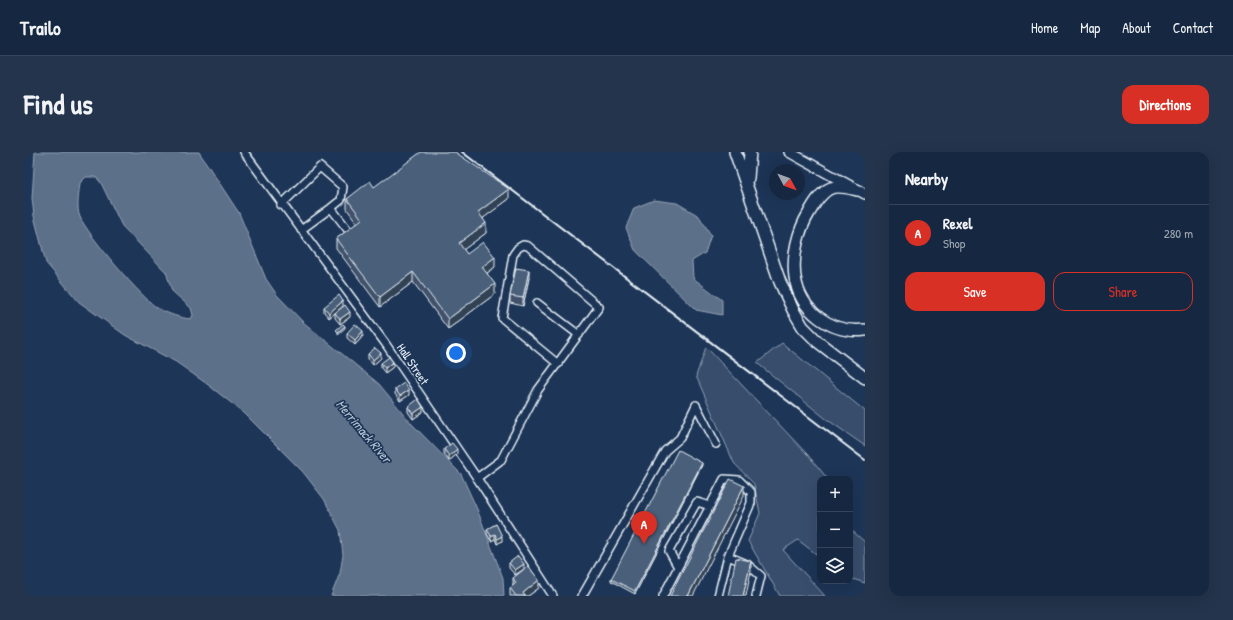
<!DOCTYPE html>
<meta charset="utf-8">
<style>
:root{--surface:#162841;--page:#23344c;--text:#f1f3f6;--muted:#9ea6b1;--line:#35445a;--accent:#d93025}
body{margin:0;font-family:"Patrick Hand",sans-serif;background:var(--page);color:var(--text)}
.controls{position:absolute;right:12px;bottom:12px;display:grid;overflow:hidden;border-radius:8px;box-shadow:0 4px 16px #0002}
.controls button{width:36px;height:36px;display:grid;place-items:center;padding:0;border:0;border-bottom:1px solid var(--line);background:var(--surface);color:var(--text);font:20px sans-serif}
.compass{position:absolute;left:745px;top:12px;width:36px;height:36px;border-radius:50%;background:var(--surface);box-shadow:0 4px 16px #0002;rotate:131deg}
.you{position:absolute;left:432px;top:201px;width:14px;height:14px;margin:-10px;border:3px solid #fff;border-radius:50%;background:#1a73e8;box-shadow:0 0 0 6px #1a73e833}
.badge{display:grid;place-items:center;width:26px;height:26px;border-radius:50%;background:var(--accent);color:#fff;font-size:13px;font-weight:700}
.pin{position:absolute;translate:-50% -33px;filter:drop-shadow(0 1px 2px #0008)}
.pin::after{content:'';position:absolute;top:21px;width:14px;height:12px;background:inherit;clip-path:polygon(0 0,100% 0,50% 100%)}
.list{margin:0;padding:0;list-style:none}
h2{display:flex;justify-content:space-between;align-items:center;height:52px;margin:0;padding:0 16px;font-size:17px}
h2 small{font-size:13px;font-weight:400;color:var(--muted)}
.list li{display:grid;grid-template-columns:26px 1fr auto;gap:12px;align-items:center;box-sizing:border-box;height:56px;padding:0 16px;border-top:1px solid var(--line)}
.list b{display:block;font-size:15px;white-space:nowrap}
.list p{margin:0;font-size:13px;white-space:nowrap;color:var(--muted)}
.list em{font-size:13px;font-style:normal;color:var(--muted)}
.actions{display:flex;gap:8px;padding:12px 16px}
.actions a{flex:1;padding:9px 0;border:1px solid var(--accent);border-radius:12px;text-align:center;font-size:14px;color:var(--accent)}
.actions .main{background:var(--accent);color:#fff}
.icon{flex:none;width:22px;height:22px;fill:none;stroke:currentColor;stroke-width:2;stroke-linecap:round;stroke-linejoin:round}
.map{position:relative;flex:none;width:841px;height:444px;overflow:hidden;border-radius:12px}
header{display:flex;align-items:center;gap:24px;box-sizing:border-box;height:56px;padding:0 20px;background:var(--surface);border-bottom:1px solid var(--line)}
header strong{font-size:19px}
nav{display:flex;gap:22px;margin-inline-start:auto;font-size:14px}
.intro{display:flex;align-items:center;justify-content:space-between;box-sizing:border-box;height:96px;padding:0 24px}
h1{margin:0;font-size:28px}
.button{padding:10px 18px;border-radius:12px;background:var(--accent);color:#fff;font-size:14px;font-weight:700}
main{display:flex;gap:24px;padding:0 24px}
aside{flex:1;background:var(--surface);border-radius:12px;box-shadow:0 4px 16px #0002}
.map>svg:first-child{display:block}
.green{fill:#374d6c;stroke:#909fb2}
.water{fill:#5d7089;stroke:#95a4b5;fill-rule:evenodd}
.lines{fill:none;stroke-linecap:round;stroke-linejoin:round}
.minor-casing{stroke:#e8f1f8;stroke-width:10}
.major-casing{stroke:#e8f1f8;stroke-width:12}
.highway-casing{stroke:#e8f1f8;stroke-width:14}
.minor{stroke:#1d3557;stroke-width:7}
.major{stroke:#1d3557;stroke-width:9}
.highway{stroke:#1d3557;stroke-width:11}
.rail{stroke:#e8f1f8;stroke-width:2}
.wall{fill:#3f5169;stroke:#e8f1f8}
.shaded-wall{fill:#334255;stroke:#e8f1f8}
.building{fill:#495e7a;stroke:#e8f1f8}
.labels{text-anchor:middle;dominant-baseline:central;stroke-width:3.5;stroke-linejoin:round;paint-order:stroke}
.street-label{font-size:12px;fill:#e8f1f8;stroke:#1d3557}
.water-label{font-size:13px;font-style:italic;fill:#b7c4d1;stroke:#1d3557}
</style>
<header>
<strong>Trailo</strong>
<nav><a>Home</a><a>Map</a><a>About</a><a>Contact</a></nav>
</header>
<div class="intro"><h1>Find us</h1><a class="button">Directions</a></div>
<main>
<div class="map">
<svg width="841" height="444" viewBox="0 0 841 444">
<rect width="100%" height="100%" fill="#1d3557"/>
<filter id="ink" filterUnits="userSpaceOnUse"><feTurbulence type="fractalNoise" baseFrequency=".025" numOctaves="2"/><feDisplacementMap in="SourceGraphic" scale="8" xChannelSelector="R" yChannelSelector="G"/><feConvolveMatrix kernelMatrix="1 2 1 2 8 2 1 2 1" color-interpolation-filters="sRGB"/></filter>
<g filter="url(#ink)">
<path class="green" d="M758 191 841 259V294L801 266 733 211Z
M682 195 783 302 804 327H796V405L774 388 759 398 801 444H756L724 389 736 361 730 332 710 311 672 224Z
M826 377 841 390V431L826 426Z"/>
<path class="water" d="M11 0H175L215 61 242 127 253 143 279 170 355 232 387 271 437 322 453 357 479 426 480 444H307L316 421 319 403 316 378 300 347 279 320 220 261 183 232 152 210 101 183 55 150 22 111 10 64 8 46ZM62 25H72L77 31 98 74 142 120 148 139 167 156 169 163 167 167C156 166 145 162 135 157 119 148 63 82 56 65 52 56 55 41 56 31Z
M630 48 653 51 675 64 687 83 681 101 668 109 669 126 698 148V163L672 158 611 98 602 76 610 56Z"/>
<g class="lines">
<defs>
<path id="minor" d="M220 0 361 191 451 323 529 444
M257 53 296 15 319 35 317 48 307 56 324 78
M277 78 307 56
M513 151 555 183
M453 326 477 308 514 238 575 155 504 94 499 93 494 96 489 103 478 166 534 212
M654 415 645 399 673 350 686 354
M558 444 641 299 656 286 672 253 692 292
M639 444 700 327 715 328 727 340V351L704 404 723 412 737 424 732 444
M694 444 704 404"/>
<path id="major" d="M765 0 841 42"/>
<path id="highway" d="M711 0 756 130 769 158 779 175 794 190 841 226
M724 26 726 0
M833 38C825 36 815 33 807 36 797 40 790 52 785 61 774 79 768 104 771 125 776 159 807 182 841 178"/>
</defs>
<use href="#minor" class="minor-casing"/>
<use href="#major" class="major-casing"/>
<use href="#highway" class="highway-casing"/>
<use href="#minor" class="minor"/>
<use href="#major" class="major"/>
<use href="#highway" class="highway"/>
<path class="rail" d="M438 0 841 308"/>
</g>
<path class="wall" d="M350 35 485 47 459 66 462 81 439 98 443 102 471 115 463 121 471 142 424 177 389 130 356 155 312 96V87L333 71 323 57V47Z
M505 126 499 154 486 151V144Z
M319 154 305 166 300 160V155Z
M311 161 326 165 316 172 311 166Z
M323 181 339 184 331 193 323 186Z
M344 202 357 206 349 213 344 207Z
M357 211 369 215 361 221 357 216Z
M371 237 385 243 376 249 371 242Z
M384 255 399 260 389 267 384 260Z
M420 297 433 302 425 309 420 302Z
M678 313 611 442 587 429V427Z
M472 372 478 389 473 392 471 387 467 389 463 382V377Z
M485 411 500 417 491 423 485 416Z
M489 426 515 436 504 444H486V436L489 433Z"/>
<path class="shaded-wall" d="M485 37V47L454 70V60Z
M462 71V81L435 101V91Z
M471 105V115L458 125V115Z
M505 118V126L499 154V146Z
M389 120V130L356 155V145Z
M471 132V142L424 177V167Z
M319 149V154L305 166V161Z
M326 160V165L316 172V167Z
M321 174V176L314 182V180Z
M339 179V184L331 193V188Z
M357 201V206L349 213V208Z
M369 210V215L361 221V216Z
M385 238V243L376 249V244Z
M399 255V260L389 267V262Z
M433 297V302L425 309V304Z
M678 311V313L611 442V439Z
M720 334V344L669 444H664Z
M471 382V387L467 389V384Z
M478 384V389L473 392V387Z
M727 409V419L722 444H719Z
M500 412V417L491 423V418Z
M515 428V436L504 444H499V441Z"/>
<path class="building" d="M397 0H431L485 37 454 60 462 71 435 91 443 102 459 90 471 105 458 115 471 132 424 167 389 120 356 145 312 87 338 67 323 47 346 29 350 35Z
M492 116 505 118 499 146 486 144Z
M315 143 319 149 305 161 300 155Z
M321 153 326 160 316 167 311 161Z
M319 172 321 174 314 180 312 178Z
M331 172 339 179 331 188 323 181Z
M351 196 357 201 349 208 344 202Z
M365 205 369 210 361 216 357 211Z
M380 231 385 238 376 244 371 237Z
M394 247 399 255 389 262 384 255Z
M428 291 433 297 425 304 420 297Z
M654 298 678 311 611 439 587 427Z
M706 327 720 334 664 444H646Z
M472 372 478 384 473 387 471 382 467 384 463 377Z
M494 404 500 412 491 418 485 411Z
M712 406 727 409 719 444H704Z
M504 414 515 428 499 441 501 444H492L486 436 492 431 489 426Z"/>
</g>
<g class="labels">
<g class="street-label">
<text transform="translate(389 212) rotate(56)">Hall Street</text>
</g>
<g class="water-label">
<text transform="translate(340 279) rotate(50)">Merrimack River</text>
</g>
</g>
</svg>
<div class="controls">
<button>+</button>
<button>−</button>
<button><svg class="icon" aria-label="layers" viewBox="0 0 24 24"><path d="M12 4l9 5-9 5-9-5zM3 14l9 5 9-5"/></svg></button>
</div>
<svg class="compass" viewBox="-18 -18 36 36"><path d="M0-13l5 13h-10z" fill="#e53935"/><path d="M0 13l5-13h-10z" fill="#9ea6b1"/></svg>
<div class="you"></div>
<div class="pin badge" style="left:620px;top:392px">A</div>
</div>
<aside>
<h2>Nearby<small></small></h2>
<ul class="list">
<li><span class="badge">A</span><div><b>Rexel</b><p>Shop</p></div><em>280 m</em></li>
</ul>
<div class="actions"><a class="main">Save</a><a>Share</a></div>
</aside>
</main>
